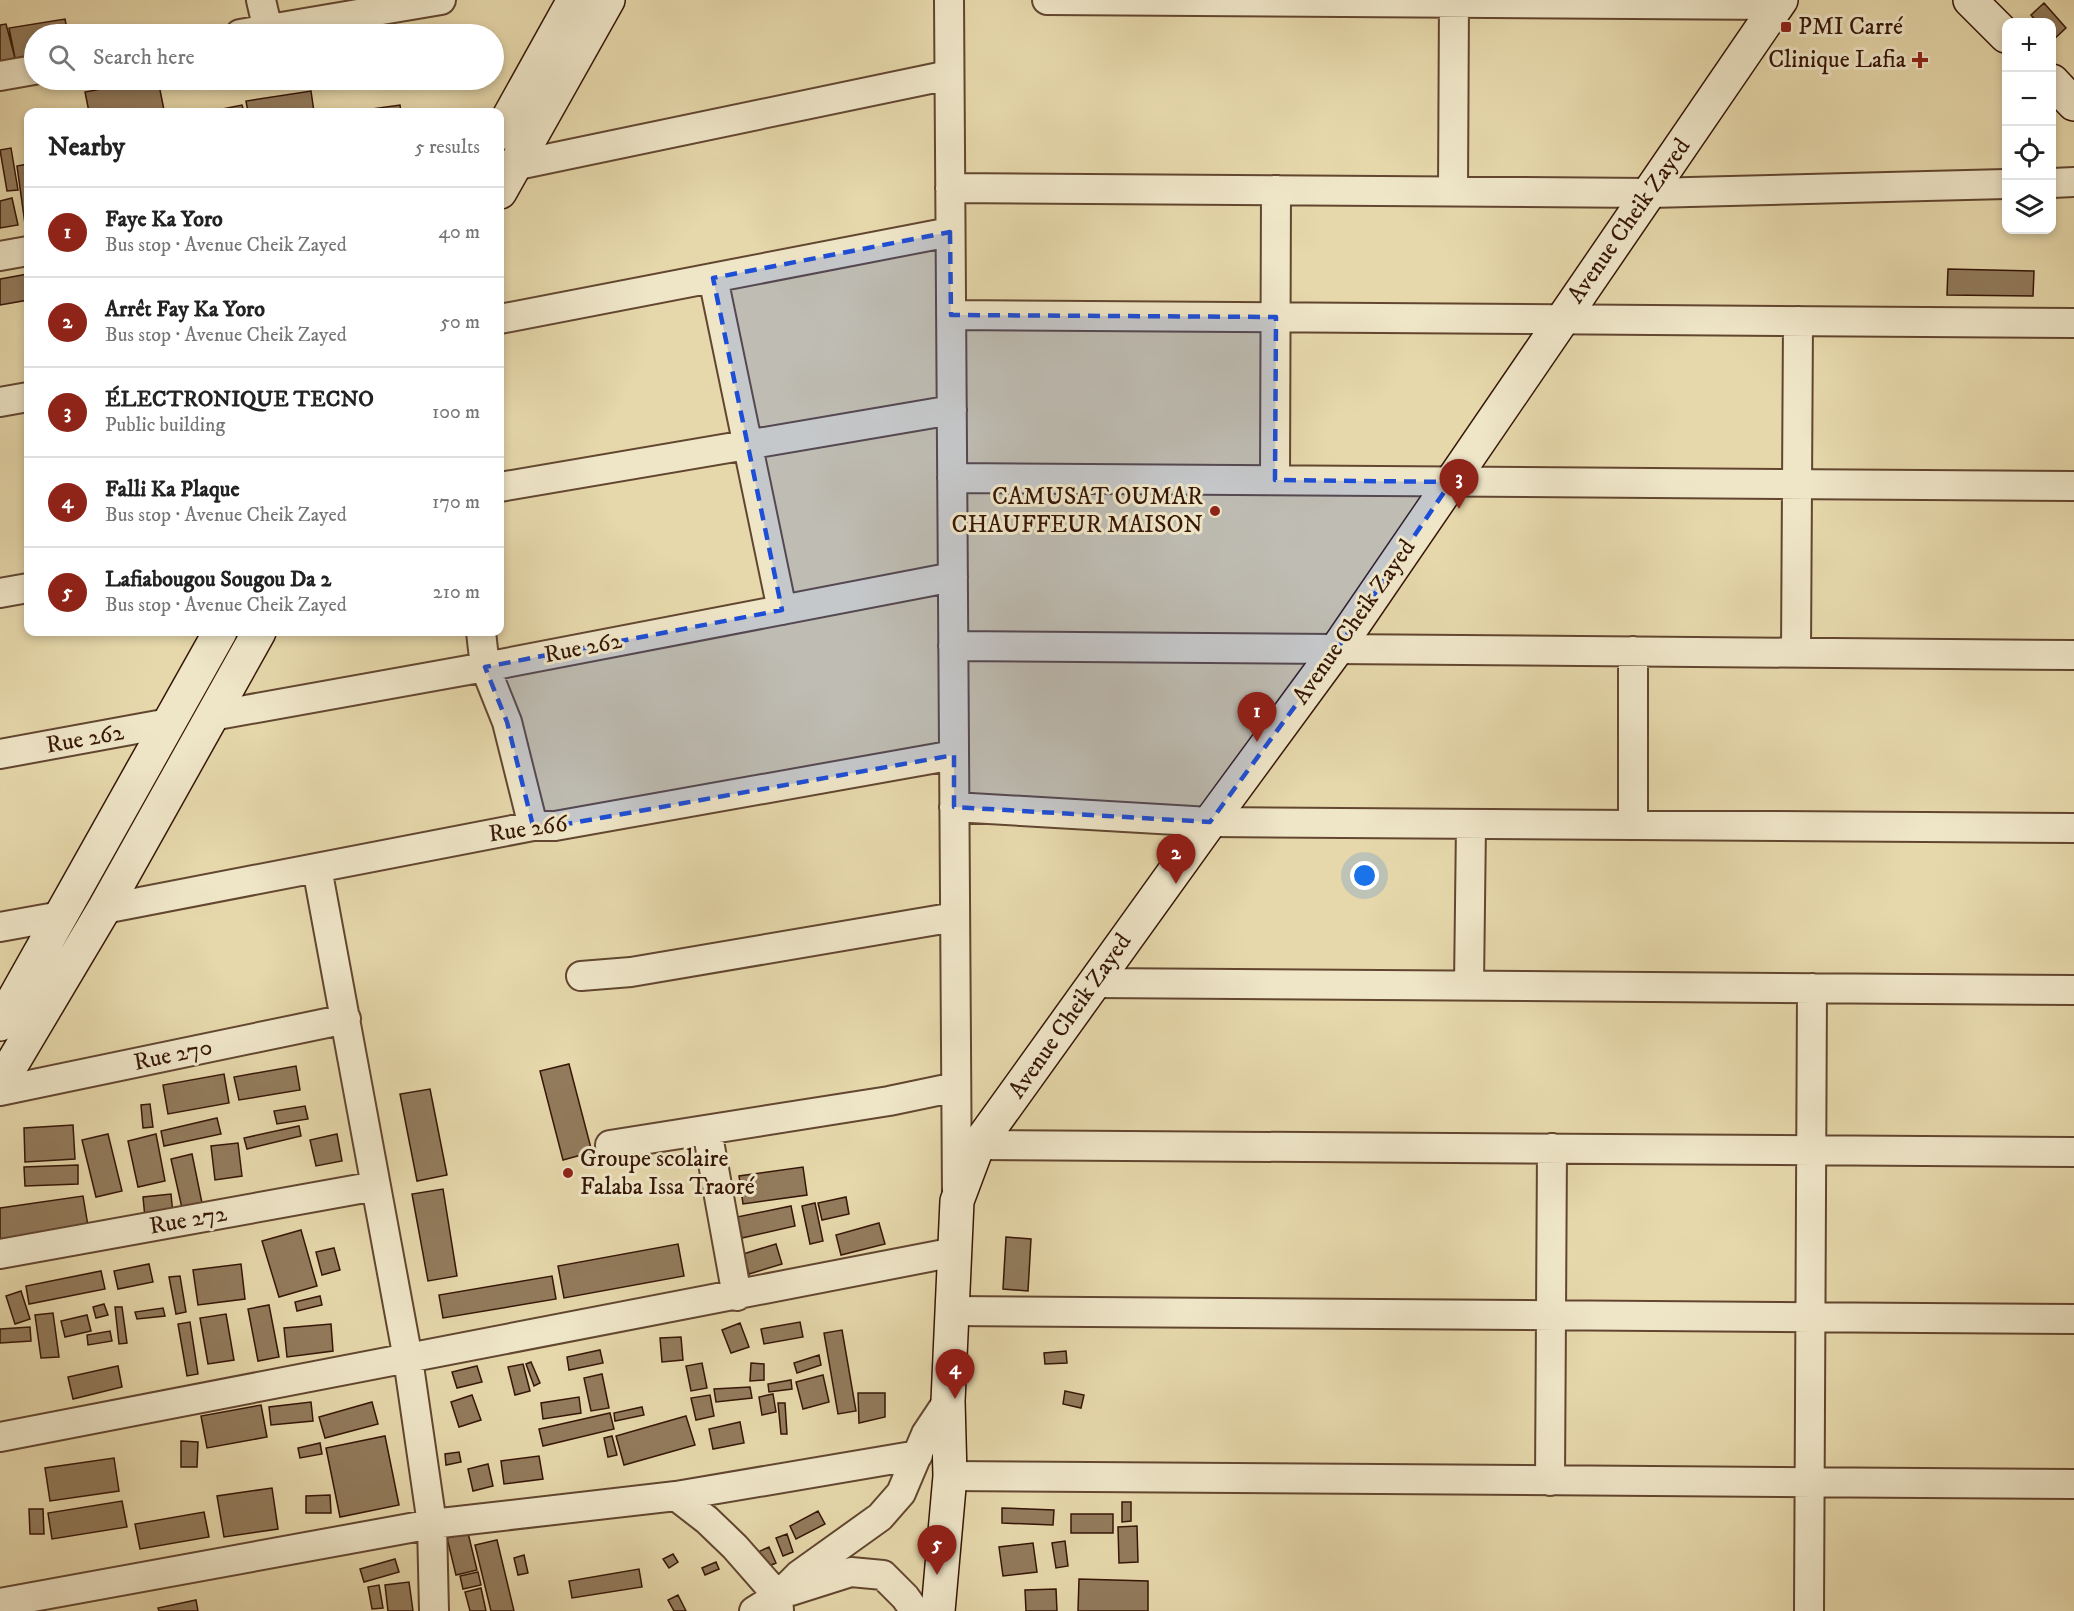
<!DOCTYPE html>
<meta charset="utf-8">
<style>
:root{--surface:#fff;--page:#f2f2f2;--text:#222;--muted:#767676;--line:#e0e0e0;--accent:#8f2418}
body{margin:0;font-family:"IM FELL DW Pica",serif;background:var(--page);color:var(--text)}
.controls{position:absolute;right:18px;top:18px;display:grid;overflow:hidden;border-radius:12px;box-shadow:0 3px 9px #0003}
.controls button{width:54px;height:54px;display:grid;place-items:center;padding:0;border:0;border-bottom:2px solid var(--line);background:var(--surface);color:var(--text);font:30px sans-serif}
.you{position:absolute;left:1365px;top:876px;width:21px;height:21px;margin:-15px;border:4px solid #fff;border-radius:50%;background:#1a73e8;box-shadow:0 0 0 9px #1a73e833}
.badge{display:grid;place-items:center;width:39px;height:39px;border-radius:50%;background:var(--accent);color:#fff;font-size:20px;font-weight:700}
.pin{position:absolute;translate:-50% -50px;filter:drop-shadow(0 2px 3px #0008)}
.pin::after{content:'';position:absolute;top:32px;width:21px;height:18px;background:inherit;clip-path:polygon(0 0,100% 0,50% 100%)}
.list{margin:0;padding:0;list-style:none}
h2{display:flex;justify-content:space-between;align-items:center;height:78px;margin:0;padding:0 24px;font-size:26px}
h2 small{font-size:20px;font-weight:400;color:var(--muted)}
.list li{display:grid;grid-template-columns:39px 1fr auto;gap:18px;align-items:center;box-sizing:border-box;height:90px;padding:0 24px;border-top:2px solid var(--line)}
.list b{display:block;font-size:22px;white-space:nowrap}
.list p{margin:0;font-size:20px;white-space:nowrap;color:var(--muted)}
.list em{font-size:20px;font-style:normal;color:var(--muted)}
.icon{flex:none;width:33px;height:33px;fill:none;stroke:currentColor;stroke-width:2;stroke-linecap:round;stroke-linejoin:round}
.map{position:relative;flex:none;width:2074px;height:1611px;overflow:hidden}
.search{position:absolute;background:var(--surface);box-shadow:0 3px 9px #0003;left:24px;top:24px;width:480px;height:66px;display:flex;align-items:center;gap:15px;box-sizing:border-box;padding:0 21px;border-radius:33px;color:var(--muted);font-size:22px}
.panel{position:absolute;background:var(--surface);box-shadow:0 3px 9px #0003;left:24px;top:108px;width:480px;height:528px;border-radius:12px}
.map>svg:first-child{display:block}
.building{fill:#927b5c;stroke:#361607;stroke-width:1.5}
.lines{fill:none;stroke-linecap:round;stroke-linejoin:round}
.street-casing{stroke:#624630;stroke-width:32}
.secondary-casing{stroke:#361607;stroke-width:36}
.street{stroke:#efe6c8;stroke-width:28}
.secondary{stroke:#efe6c8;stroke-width:33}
.marked{fill:#1d4ed8;fill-opacity:0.2;stroke:#1d4ed8;stroke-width:4.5;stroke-dasharray:12 8;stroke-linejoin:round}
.poi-dot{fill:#8f2418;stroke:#efe6c8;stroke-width:2}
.labels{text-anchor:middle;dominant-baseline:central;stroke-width:6;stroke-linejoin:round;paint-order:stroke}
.poi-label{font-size:24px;fill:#361607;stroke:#efe6c8;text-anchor:start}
.street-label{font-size:24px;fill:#361607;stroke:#efe6c8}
</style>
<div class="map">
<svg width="2074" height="1611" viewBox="0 0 2074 1611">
<rect width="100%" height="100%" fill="#e6d8ab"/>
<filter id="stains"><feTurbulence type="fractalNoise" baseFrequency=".00333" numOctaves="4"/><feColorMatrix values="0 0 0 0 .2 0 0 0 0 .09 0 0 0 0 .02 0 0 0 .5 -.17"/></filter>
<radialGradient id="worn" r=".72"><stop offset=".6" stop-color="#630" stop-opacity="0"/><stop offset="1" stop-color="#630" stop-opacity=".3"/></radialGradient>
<path class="building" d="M2044 3 2066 28 2053 40 2052 22H2037L2031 15Z
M65 19 68 34H34V55L15 58 9 28Z
M6 24 15 58 0 61V25Z
M149 80H158L164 110 152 112H89L85 92Z
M311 91 314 112H248L246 101Z
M242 105 244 112H207Z
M400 105 401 112H350Z
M11 148 18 190 7 191 0 150Z
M28 164V223L25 224 17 166Z
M12 198 18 225 0 228V201Z
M1948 269 2034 271 2033 296 1947 295Z
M28 274V300L0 305V279Z
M569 1064 592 1152 563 1160 540 1071Z
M296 1066 300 1090 239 1100 234 1077Z
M224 1074 229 1103 168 1114 163 1085Z
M430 1089 447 1175 417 1181 400 1094Z
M150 1104 153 1127 143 1128 141 1105Z
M305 1106 308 1119 277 1124 274 1111Z
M217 1118 221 1134 164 1146 161 1131Z
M73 1125 75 1159 25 1162 24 1128Z
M299 1126 301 1136 247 1149 244 1138Z
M108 1134 122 1191 96 1197 82 1140Z
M156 1134 165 1181 138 1187 128 1141Z
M337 1134 342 1161 316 1166 310 1140Z
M238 1143 242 1176 215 1180 211 1146Z
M192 1154 202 1203 182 1208 171 1159Z
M78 1165V1184L25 1186 24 1167Z
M803 1167 807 1195 743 1204 739 1176Z
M443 1189 457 1276 428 1281 412 1194Z
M171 1194 173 1215 145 1218 143 1197Z
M83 1196 88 1226 0 1239V1208Z
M846 1197 849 1214 822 1220 818 1203Z
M815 1203 823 1241 810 1244 802 1206Z
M791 1206 795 1226 742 1238 737 1217Z
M879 1223 885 1244 841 1255 836 1235Z
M301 1230 317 1286 279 1297 262 1241Z
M1006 1237 1031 1239 1028 1291 1003 1289Z
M678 1244 684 1276 564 1298 558 1266Z
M776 1244 782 1264 749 1274 743 1254Z
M334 1248 340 1270 322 1275 316 1252Z
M149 1264 153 1282 118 1289 114 1271Z
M241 1264 245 1299 198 1305 193 1270Z
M101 1271 105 1289 29 1304 26 1286Z
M180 1276 186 1312 176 1314 169 1277Z
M552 1276 556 1299 443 1318 439 1295Z
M21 1291 30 1319 15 1324 6 1296Z
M320 1296 322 1305 297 1311 295 1302Z
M104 1304 108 1315 96 1318 93 1307Z
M269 1305 279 1357 258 1361 248 1309Z
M115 1307H122L127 1343 119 1344Z
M163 1308 165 1316 137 1319 135 1312Z
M53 1313 59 1357 41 1358 35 1315Z
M226 1314 234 1360 208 1364 200 1318Z
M87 1315 91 1331 65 1337 61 1321Z
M190 1322 198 1374 187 1376 178 1324Z
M800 1322 803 1337 764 1344 761 1329Z
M740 1323 749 1347 731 1353 722 1330Z
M331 1324 333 1351 287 1357 284 1328Z
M30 1327 31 1341 0 1343V1329Z
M842 1330 856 1411 838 1414 824 1333Z
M110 1331 112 1341 88 1345 87 1335Z
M681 1337 683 1360 662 1362 660 1338Z
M600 1350 603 1363 569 1370 567 1357Z
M1066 1351 1067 1363 1045 1364 1044 1353Z
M819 1355 821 1365 797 1373 794 1363Z
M531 1362 540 1383 534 1386 526 1364Z
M702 1363 707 1388 691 1391 686 1366Z
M751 1363 764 1364V1380L750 1381Z
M523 1364 530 1391 515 1395 508 1367Z
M118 1366 122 1387 73 1399 68 1377Z
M477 1366 482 1382 457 1388 452 1372Z
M602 1374 609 1408 591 1411 584 1378Z
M823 1375 829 1402 803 1409 796 1382Z
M791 1380 792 1389 769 1392 768 1384Z
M750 1387 752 1398 716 1402 714 1389Z
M1065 1391 1084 1395 1081 1408 1063 1404Z
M858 1393H885V1417L859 1423Z
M773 1394 776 1412 762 1415 759 1397Z
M472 1395 481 1420 459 1427 451 1402Z
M710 1395 714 1416 696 1420 691 1398Z
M579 1397 581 1413 543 1419 541 1403Z
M311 1402 313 1421 271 1425 269 1407Z
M372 1402 378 1424 325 1438 319 1417Z
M778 1403H785L787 1434H781Z
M261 1405 267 1437 207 1448 201 1416Z
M642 1407 644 1415 615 1421 614 1413Z
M610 1413 614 1429 543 1446 539 1429Z
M686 1416 695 1445 624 1465 616 1436Z
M740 1422 744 1443 713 1449 709 1429Z
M385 1436 399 1505 340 1517 326 1448Z
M612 1436 617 1455 608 1457 604 1438Z
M181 1441 198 1442 197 1467H181Z
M320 1443 322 1454 300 1458 298 1448Z
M459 1452 461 1462 446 1465 445 1454Z
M539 1456 543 1479 504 1484 501 1461Z
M114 1458 119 1491 50 1501 45 1468Z
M488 1464 493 1486 473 1491 468 1469Z
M272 1488 278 1529 224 1537 217 1496Z
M330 1495 331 1513H306V1496Z
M122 1501 127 1527 52 1539 48 1513Z
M1122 1502H1131V1521L1122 1522Z
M1002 1508 1054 1510 1053 1525 1002 1523Z
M29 1509H43L44 1534H30Z
M818 1511 825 1524 796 1539 790 1526Z
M204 1512 209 1537 140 1549 135 1524Z
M1071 1514H1113V1533H1071Z
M1137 1526 1138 1562 1119 1563 1118 1527Z
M468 1533 477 1570 456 1575 447 1538Z
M787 1534 793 1552 783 1556 776 1538Z
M497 1540 514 1611H491L475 1545Z
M1065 1541 1068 1566 1056 1568 1052 1543Z
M1033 1543 1037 1572 1003 1576 999 1547Z
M769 1547 776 1563 757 1571 749 1556Z
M673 1554 678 1562 669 1568 663 1559Z
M524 1555 528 1573 518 1575 514 1558Z
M395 1559 399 1572 364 1582 360 1569Z
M716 1562 719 1569 705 1575 702 1568Z
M639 1569 642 1587 572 1598 569 1581Z
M478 1572 481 1585 463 1589 460 1576Z
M1079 1579 1148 1581V1611H1078Z
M409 1582 413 1611H388L385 1585Z
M379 1585 383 1608 372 1609 368 1587Z
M481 1588 486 1611H470L465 1592Z
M1056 1589 1057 1611H1026L1025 1590Z
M678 1595 686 1611H674L668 1600Z
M196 1600 198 1611H159L158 1608Z"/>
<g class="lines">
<defs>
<path id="street" d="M261 0 268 30
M949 0 957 1195
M1047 0 1777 5
M240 34 441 0
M0 76 34 70
M513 166 949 75
M2052 183 2074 182
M950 188 1650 193 2006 184
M1453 191 1454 0
M0 256 28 251
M713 278 782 610
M951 315 2074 323
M500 319 950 232
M0 402 28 397
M952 478 2074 486
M1275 480 1276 190
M500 487 952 410
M0 593 28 588
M481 632 485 667 507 722 533 826
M953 646 2074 655
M1796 652 1798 321
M212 716 485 667 953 577
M0 754 169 723
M954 807 1210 822 2074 828
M1633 825V651
M317 868 408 1359 432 1524 434 1611
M104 909 533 826H555L954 755
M0 927 61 916
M581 976 631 972 955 917
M1093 983 2074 990
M1469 985 1471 824
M0 1091 346 1019
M707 1130 737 1296
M610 1145 889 1101 956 1087
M978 1145 2074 1152
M0 1254 376 1186
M952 1311 2074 1319
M0 1437 955 1252
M950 1476 2074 1484
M1550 1481 1552 1148
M676 1496 707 1520 735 1547 778 1596 779 1611
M791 1591 851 1572 883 1575 905 1597 915 1611
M0 1603 432 1524 676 1496 918 1455
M754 1611 778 1596 799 1575 880 1517 901 1493 926 1434 948 1401
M1809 1611 1812 988"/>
<path id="secondary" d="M1970 0 2006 36
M2052 81 2074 104
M500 133 574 0
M500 192 608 0
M0 1024 220 632
M0 1084 104 909 259 632
M938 1611 950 1476 948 1401 957 1201 978 1145 1210 822 1337 649 1781 0"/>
</defs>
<use href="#street" class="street-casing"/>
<use href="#secondary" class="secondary-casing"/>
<use href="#street" class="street"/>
<use href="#secondary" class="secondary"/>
</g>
<path class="marked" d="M950 232 951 315 1276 317 1275 480 1451 482 1337 649 1210 822 954 807V755L555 826H533L507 722 485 667 782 610 713 278Z"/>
<g class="poi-dot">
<rect x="1780" y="21" width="12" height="12" rx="3"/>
<path d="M1917 51h6v6h6v6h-6v6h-6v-6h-6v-6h6z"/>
<circle cx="1215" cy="511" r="6"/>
<circle cx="568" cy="1173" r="6"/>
</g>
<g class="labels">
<g class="poi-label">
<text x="1798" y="27">PMI Carré</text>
<text x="1906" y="60" text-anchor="end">Clinique Lafia</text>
<text x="1203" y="497" text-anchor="end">CAMUSAT OUMAR<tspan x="1203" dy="28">CHAUFFEUR MAISON</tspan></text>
<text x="580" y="1159">Groupe scolaire<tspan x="580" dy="28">Falaba Issa Traoré</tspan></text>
</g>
<g class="street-label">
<text transform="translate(1629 221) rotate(-55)">Avenue Cheik Zayed</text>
<text transform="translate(1354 622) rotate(-55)">Avenue Cheik Zayed</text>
<text transform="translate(583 648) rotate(-11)">Rue 262</text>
<text transform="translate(85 739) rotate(-10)">Rue 262</text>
<text transform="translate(528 829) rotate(-8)">Rue 266</text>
<text transform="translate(1070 1016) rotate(-55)">Avenue Cheik Zayed</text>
<text transform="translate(173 1055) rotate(-12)">Rue 270</text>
<text transform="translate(188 1220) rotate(-10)">Rue 272</text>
</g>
</g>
<rect width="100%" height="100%" filter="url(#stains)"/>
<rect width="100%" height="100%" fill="url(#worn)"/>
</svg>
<div class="controls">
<button>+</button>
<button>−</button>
<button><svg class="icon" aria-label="locate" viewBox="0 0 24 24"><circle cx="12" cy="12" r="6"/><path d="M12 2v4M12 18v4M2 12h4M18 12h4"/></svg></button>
<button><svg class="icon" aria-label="layers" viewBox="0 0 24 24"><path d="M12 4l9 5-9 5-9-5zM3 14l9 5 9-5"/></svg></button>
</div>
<div class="you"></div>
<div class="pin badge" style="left:1257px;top:742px">1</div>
<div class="pin badge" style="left:1176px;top:884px">2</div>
<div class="pin badge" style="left:1459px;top:509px">3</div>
<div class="pin badge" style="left:955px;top:1399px">4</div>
<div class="pin badge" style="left:937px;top:1575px">5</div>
<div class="search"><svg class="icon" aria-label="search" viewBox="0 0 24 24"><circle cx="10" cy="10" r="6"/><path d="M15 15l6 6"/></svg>Search here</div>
<section class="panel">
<h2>Nearby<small>5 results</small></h2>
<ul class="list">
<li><span class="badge">1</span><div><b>Faye Ka Yoro</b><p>Bus stop · Avenue Cheik Zayed</p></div><em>40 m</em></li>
<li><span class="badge">2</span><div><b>Arrêt Fay Ka Yoro</b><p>Bus stop · Avenue Cheik Zayed</p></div><em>50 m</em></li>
<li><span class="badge">3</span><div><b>ÉLECTRONIQUE TECNO</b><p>Public building</p></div><em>100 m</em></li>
<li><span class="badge">4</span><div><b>Falli Ka Plaque</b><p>Bus stop · Avenue Cheik Zayed</p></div><em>170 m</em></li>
<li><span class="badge">5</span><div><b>Lafiabougou Sougou Da 2</b><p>Bus stop · Avenue Cheik Zayed</p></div><em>210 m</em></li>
</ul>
</section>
</div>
